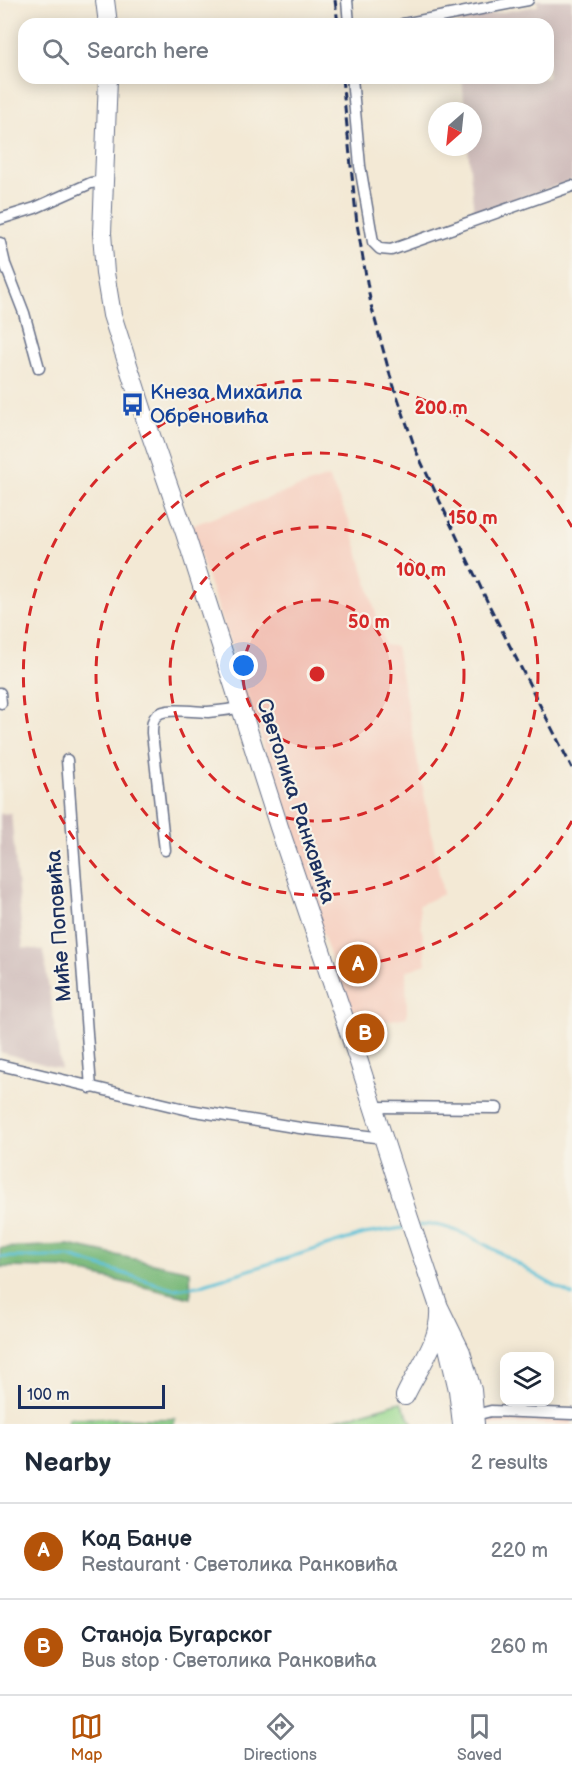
<!DOCTYPE html>
<meta charset="utf-8">
<style>
:root{--surface:#fff;--page:#f6f6f7;--text:#1f2937;--muted:#747a83;--line:#e0e1e3;--accent:#b45309}
body{margin:0;font-family:"Balsamiq Sans",sans-serif;background:var(--page);color:var(--text)}
.controls{position:absolute;right:18px;bottom:18px;display:grid;overflow:hidden;border-radius:12px;box-shadow:0 3px 15px #0003}
.controls button{width:54px;height:54px;display:grid;place-items:center;padding:0;border:0;border-bottom:2px solid var(--line);background:var(--surface);color:var(--text);font:30px sans-serif}
.compass{position:absolute;left:428px;top:102px;width:54px;height:54px;border-radius:50%;background:var(--surface);box-shadow:0 3px 15px #0003;rotate:207deg}
.scale{position:absolute;left:18px;bottom:15px;width:147px;box-sizing:border-box;padding-left:6px;border:3px solid #1b2f5e;border-top:0;font-size:16px;line-height:21px;white-space:nowrap;color:#1b2f5e;-webkit-text-stroke:4px #f7f3e8;paint-order:stroke}
.you{position:absolute;left:244px;top:666px;width:21px;height:21px;margin:-15px;border:4px solid #fff;border-radius:50%;background:#1a73e8;box-shadow:0 0 0 9px #1a73e833}
.badge{display:grid;place-items:center;width:39px;height:39px;border-radius:50%;background:var(--accent);color:#fff;font-size:20px;font-weight:700}
.pin{position:absolute;translate:-50% -50%;border:3px solid #fff;box-shadow:0 2px 6px #0006}
.list{margin:0;padding:0;list-style:none}
h2{display:flex;justify-content:space-between;align-items:center;height:78px;margin:0;padding:0 24px;font-size:26px}
h2 small{font-size:20px;font-weight:400;color:var(--muted)}
.list li{display:grid;grid-template-columns:39px 1fr auto;gap:18px;align-items:center;box-sizing:border-box;height:96px;padding:0 24px;border-top:2px solid var(--line)}
.list b{display:block;font-size:22px;white-space:nowrap}
.list p{margin:0;font-size:20px;white-space:nowrap;color:var(--muted)}
.list em{font-size:20px;font-style:normal;color:var(--muted)}
.icon{flex:none;width:33px;height:33px;fill:none;stroke:currentColor;stroke-width:2;stroke-linecap:round;stroke-linejoin:round}
.map{position:relative;flex:none;width:572px;height:1424px;overflow:hidden}
.search{position:absolute;background:var(--surface);box-shadow:0 3px 15px #0003;left:18px;right:18px;top:18px;height:66px;display:flex;align-items:center;gap:15px;box-sizing:border-box;padding:0 21px;border-radius:18px;color:var(--muted);font-size:22px}
.sheet{height:270px;background:var(--surface)}
nav{display:flex;justify-content:space-around;align-items:center;box-sizing:border-box;height:84px;border-top:2px solid var(--line);background:var(--surface);font-size:16px;color:var(--muted)}
nav a{display:grid;justify-items:center;gap:3px}
nav .on{color:var(--accent)}
.map>svg:first-child{display:block}
.built{fill:#f6d2c3}
.industrial{fill:#d1bfbd}
.green{fill:#99d98f;stroke:#5a8476;stroke-width:1.5}
.forest{fill:#7ab97a;stroke:#4a746c;stroke-width:1.5}
.lines{fill:none;stroke-linecap:round;stroke-linejoin:round}
.stream{stroke:#5ac1d8;stroke-width:3}
.minor-casing{stroke:#677088;stroke-width:13}
.primary-casing{stroke:#677088;stroke-width:20}
.minor{stroke:#fff;stroke-width:10}
.primary{stroke:#fff;stroke-width:18}
.rail{stroke:#1b2f5e;stroke-width:3;stroke-dasharray:9 4.5;stroke-linecap:butt}
.ring{fill:none;stroke:#d62828;stroke-width:3;stroke-dasharray:10 8}
.labels{text-anchor:middle;dominant-baseline:central;stroke-width:4.5;stroke-linejoin:round;paint-order:stroke}
.transit-label{font-size:21px;fill:#164399;stroke:#f7f3e8;text-anchor:start}
.street-label{font-size:21px;fill:#1b2f5e;stroke:#f7f3e8}
.centre{fill:#d62828;stroke:#f7f3e8;stroke-width:3}
.ring-label{font-size:18px;text-anchor:middle;font-weight:bold;fill:#d62828;stroke:#f7f3e8;stroke-width:4.5;stroke-linejoin:round;paint-order:stroke}
</style>
<div class="map">
<svg width="572" height="1424" viewBox="0 0 572 1424">
<rect width="100%" height="100%" fill="#f7f3e8"/>
<filter id="ink" filterUnits="userSpaceOnUse"><feTurbulence type="fractalNoise" baseFrequency=".0167" numOctaves="2"/><feDisplacementMap in="SourceGraphic" scale="12" xChannelSelector="R" yChannelSelector="G"/><feConvolveMatrix kernelMatrix="1 2 1 2 8 2 1 2 1" color-interpolation-filters="sRGB"/></filter>
<filter id="wash" filterUnits="userSpaceOnUse"><feTurbulence type="fractalNoise" baseFrequency=".008" numOctaves="4" result="noise"/><feDisplacementMap in="SourceGraphic" scale="24" xChannelSelector="R" yChannelSelector="G"/><feGaussianBlur stdDeviation="1.35" result="paint"/><feColorMatrix in="noise" values="0 0 0 0 0 0 0 0 0 0 0 0 0 0 0 0 0 1.4 0 .05"/><feComposite in="paint" operator="in"/></filter>
<g filter="url(#wash)">
<rect width="100%" height="100%" fill="#f3e9d5"/>
<path class="built" d="M328 477 349 520 385 645 396 647 443 894 419 905 426 964 406 971 407 1017 355 1027 295 854 255 716 190 526Z
M500 1414 572 1418V1424H486L485 1417Z"/>
<path class="industrial" d="M537 0H572V180L474 214 468 147H473V111H465L462 78H548V24H459L458 20 538 6Z
M11 813 23 948 43 950 61 1069 0 1052V814Z"/>
<path class="green" d="M401 1402 413 1424H318L329 1422Z
M69 1418 175 1419 174 1424H68Z"/>
<path class="forest" d="M69 1245 190 1271 191 1298 63 1268 0 1267V1248Z"/>
<g class="lines">
<path class="stream" d="M420 1225C454 1219 510 1260 539 1277 550 1284 561 1289 572 1295
M0 1257H70L174 1289 198 1286 364 1234 403 1228"/>
</g>
</g>
<g filter="url(#ink)">
<g class="lines">
<defs>
<path id="minor" d="M347 0 349 24
M403 24 528 0
M352 78 360 166 373 242 380 249 391 250 572 186
M0 219 35 208 91 183 104 181
M0 243 5 264 24 313 39 368
M0 693 1 703
M67 760 91 1088
M165 850 152 733C152 727 152 719 157 715 166 707 196 712 208 712 219 711 230 710 241 707
M0 1065 189 1110 300 1128 384 1138
M374 1107 497 1108
M471 1416 491 1411 572 1414"/>
<path id="primary" d="M105 0 108 24
M108 78 102 233 105 273 112 315 147 424 185 533 279 827 357 1056 409 1218 439 1307 461 1352 472 1390 475 1424
M447 1343 458 1390 462 1424
M405 1396C418 1368 441 1341 439 1309"/>
</defs>
<use href="#minor" class="minor-casing"/>
<use href="#primary" class="primary-casing"/>
<use href="#minor" class="minor"/>
<use href="#primary" class="primary"/>
<path class="rail" d="M335 0 338 24
M342 78 357 224 371 305 390 375 416 451 489 605 572 768"/>
</g>
</g>
<circle cx="317" cy="674" r="74" fill="#d62828" fill-opacity=".12"/>
<g class="ring">
<circle cx="317" cy="674" r="74"/>
<circle cx="317" cy="674" r="147"/>
<circle cx="317" cy="674" r="221"/>
<path d="M572 821A294 294 0 1 1 572 527"/>
</g>
<defs>
<symbol id="bus-bare" viewBox="-9 -9 18 18"><path d="M-5-6H5V4H4V6H2V4H-2V6H-4V4H-5ZM-3.5-4V0h7V-4ZM-3.5 1.2v1.5H-2V1.2ZM2 1.2v1.5H3.5V1.2Z" fill="#1a4fb4" stroke="#f7f3e8" stroke-width="2.5" paint-order="stroke"/></symbol>
</defs>
<g fill-rule="evenodd">
<use href="#bus-bare" x="116" y="388" width="33" height="33"/>
</g>
<g class="labels">
<g class="transit-label">
<text x="150" y="392">Кнеза Михаила<tspan x="150" dy="24">Обреновића</tspan></text>
</g>
<g class="street-label">
<text transform="translate(296 801) rotate(72)">Светолика Ранковића</text>
<text transform="translate(59 926) rotate(-94)">Миће Поповића</text>
</g>
</g>
<circle cx="317" cy="674" r="9" class="centre"/>
<g class="ring-label">
<text x="441" y="414">200 m</text>
<text x="473" y="524">150 m</text>
<text x="421" y="576">100 m</text>
<text x="369" y="628">50 m</text>
</g>
</svg>
<div class="controls">
<button><svg class="icon" aria-label="layers" viewBox="0 0 24 24"><path d="M12 4l9 5-9 5-9-5zM3 14l9 5 9-5"/></svg></button>
</div>
<svg class="compass" viewBox="-18 -18 36 36"><path d="M0-13l5 13h-10z" fill="#e53935"/><path d="M0 13l5-13h-10z" fill="#747a83"/></svg>
<div class="scale">100 m</div>
<div class="you"></div>
<div class="pin badge" style="left:358px;top:964px">A</div>
<div class="pin badge" style="left:365px;top:1033px">B</div>
<div class="search"><svg class="icon" aria-label="search" viewBox="0 0 24 24"><circle cx="10" cy="10" r="6"/><path d="M15 15l6 6"/></svg>Search here</div>
</div>
<section class="sheet">
<h2>Nearby<small>2 results</small></h2>
<ul class="list">
<li><span class="badge">A</span><div><b>Код Банџе</b><p>Restaurant · Светолика Ранковића</p></div><em>220 m</em></li>
<li><span class="badge">B</span><div><b>Станоја Бугарског</b><p>Bus stop · Светолика Ранковића</p></div><em>260 m</em></li>
</ul>
</section>
<nav>
<a class="on"><svg class="icon" aria-label="map" viewBox="0 0 24 24"><path d="M3 6l6-2 6 2 6-2v14l-6 2-6-2-6 2zM9 4v14M15 6v14"/></svg>Map</a>
<a><svg class="icon" aria-label="directions" viewBox="0 0 24 24"><path d="M12 3l9 9-9 9-9-9zM9 14v-3h6M13 9l2 2-2 2"/></svg>Directions</a>
<a><svg class="icon" aria-label="saved" viewBox="0 0 24 24"><path d="M7 4h10v16l-5-4-5 4z"/></svg>Saved</a>
</nav>
